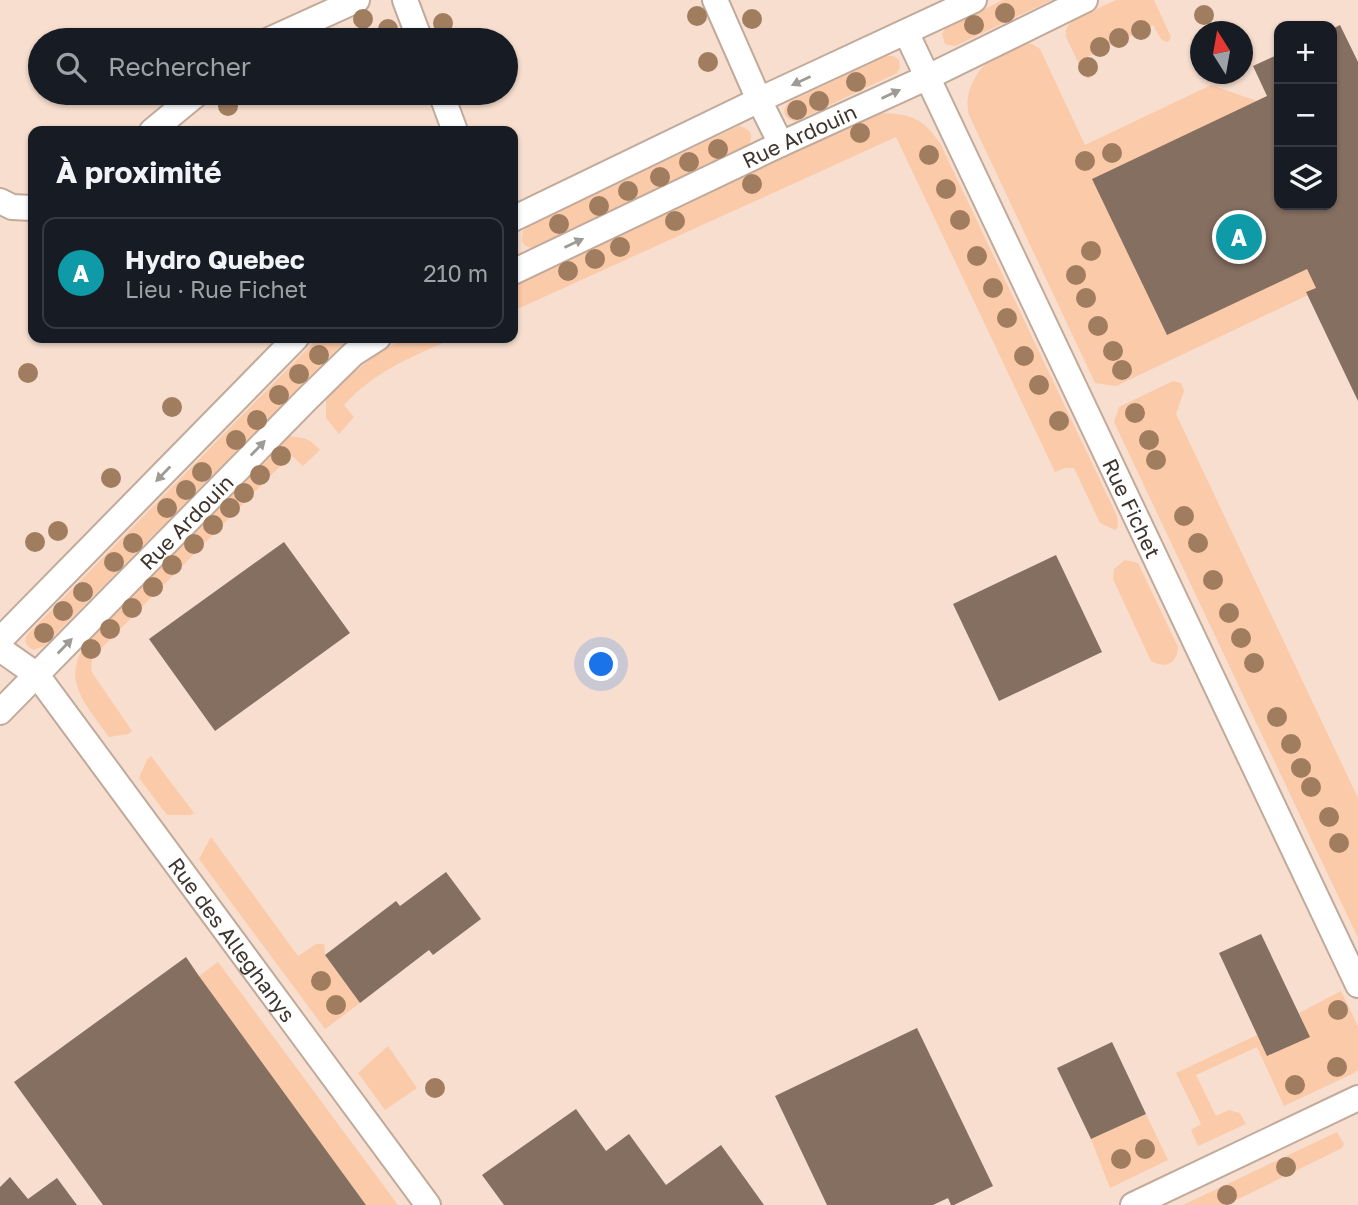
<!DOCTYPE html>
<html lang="fr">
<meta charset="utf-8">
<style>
:root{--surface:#171b24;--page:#20242c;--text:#f1f3f6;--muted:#9ea1a6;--line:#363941;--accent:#7c3aed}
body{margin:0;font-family:"Golos Text",sans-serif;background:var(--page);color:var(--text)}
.controls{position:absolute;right:21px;top:21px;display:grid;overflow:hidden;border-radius:14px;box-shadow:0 2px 5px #0004}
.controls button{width:63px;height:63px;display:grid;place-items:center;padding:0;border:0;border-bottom:2px solid var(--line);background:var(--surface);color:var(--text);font:35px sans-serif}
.compass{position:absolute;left:1190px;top:21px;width:63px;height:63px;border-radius:50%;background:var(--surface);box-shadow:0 2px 5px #0004;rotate:349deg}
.you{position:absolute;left:602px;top:665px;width:24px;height:24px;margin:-18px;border:5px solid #fff;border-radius:50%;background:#1a73e8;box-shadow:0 0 0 10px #1a73e833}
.badge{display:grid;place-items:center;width:46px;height:46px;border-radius:50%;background:var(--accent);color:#fff;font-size:23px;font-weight:700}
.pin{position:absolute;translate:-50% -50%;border:4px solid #fff;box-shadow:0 2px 7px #0006}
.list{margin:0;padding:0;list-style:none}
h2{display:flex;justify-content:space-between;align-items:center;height:91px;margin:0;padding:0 28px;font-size:30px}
h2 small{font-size:23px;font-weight:400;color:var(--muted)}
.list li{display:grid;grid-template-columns:46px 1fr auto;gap:21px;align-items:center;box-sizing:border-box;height:112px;margin:0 14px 14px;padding:0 14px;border:2px solid var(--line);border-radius:14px}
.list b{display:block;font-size:26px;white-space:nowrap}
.list p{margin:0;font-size:23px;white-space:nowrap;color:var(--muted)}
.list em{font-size:23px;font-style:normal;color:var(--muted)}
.icon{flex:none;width:38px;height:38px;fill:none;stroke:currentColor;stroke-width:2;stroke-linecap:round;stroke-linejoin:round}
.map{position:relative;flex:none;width:1358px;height:1205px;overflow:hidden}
.search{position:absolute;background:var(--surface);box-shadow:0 2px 5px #0004;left:28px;top:28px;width:490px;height:77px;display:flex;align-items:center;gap:18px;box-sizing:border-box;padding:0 24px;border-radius:38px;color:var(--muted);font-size:26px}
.panel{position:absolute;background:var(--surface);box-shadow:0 2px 5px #0004;left:28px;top:126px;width:490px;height:217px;border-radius:14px}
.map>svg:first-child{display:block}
.green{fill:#fbcaa9}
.building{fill:#856f61}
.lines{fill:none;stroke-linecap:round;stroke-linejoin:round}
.minor-casing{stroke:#c1aa9a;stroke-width:28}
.minor{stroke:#fff;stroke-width:24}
.tree{fill:#a17d60}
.oneway{fill:#9e9a96}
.labels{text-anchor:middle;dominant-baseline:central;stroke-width:7;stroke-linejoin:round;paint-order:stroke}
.street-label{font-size:21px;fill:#3d342e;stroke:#fff}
</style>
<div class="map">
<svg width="1358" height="1205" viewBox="0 0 1358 1205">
<rect width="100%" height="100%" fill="#f7dece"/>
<path class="green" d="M1003 0H1052L955 46 945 44 942 34 945 28Z
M1116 0H1154L1171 37 1169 41 1166 42 1161 39 1153 25 1087 57 1093 74 1089 79 1085 77 1066 37C1065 29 1068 25 1073 20Z
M1026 43 1032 44 1040 49 1085 145 1211 85 1257 101 1093 179 1307 269 1316 288 1307 292 1308 295 1116 386 1095 383 969 115C963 93 976 69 995 57 1004 51 1016 48 1026 43Z
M886 56H893L899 60 900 67 897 73 796 121C785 121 780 110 789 102Z
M883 113C913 114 925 120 941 145L1117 516 1118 527 1115 530 1100 523 1074 468H1065L1055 472 896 137 513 311V287L872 116Z
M739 126C750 129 755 135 748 145L532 248 525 246 522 241 523 231 527 227Z
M318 338H351L339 347 44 646 34 650C25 646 22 639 30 632Z
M405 338H454C412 357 376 370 344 405L354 417 339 434 326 418V399C352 373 372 355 405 338Z
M1173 381 1181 383 1184 391 1176 414 1358 798V938L1114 422 1119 407Z
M289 436C305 438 309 438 320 450L303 466 291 455 92 658 91 671 132 731 128 734 109 737C84 702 57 677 92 636Z
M1125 560 1138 563 1178 647C1177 664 1166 669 1151 661L1113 579 1114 569Z
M151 756 194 813 191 815H167L139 778 147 760Z
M211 837 298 956 316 944H324L325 955 360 1003 325 1029 199 859Z
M218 962 398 1205H366L199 976Z
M1341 991 1358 1026V1070L1354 1073 1284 1106 1257 1047 1196 1075 1216 1116 1229 1110 1240 1113 1246 1124 1198 1146 1191 1130 1201 1124 1176 1073 1257 1035 1268 1056 1309 1037 1299 1013Z
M388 1046 417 1088 385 1110 358 1073Z
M1146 1114 1168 1160 1110 1188 1091 1139Z
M1337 1132 1344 1144 1342 1148 1226 1205H1183Z"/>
<path class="building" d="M1340 25 1358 62V401L1306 292 1316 288 1307 269 1167 335 1092 179 1267 96 1253 66 1279 54V205H1332V29Z
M284 542 350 633 215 731 149 639Z
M1056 555 1102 652 999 701 953 604Z
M446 872 481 919 433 955 429 950 360 1003 325 955 396 901 400 906Z
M1261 934 1310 1037 1267 1056 1219 953Z
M186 957 199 976 366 1205H103L14 1082Z
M917 1028 993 1186 954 1205H951L948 1198 933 1205H827L775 1096Z
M1112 1042 1146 1114 1091 1139 1057 1068Z
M576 1109 606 1151 629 1134 666 1185 721 1145 764 1205H504L482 1175Z
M10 1177 28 1199 57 1178 77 1205H0V1187Z"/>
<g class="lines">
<defs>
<g id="minor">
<path d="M405 0 420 40"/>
<path d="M715 0 759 100 781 144"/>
<path id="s1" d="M906 32 1358 985"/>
<path d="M269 40 357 0"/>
<path d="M441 93 455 131"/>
<path d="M152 131 198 93"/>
<path d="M0 201 12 207 33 208"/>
<path d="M513 219 759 100 974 0"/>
<path id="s2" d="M513 272 781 144 928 77 1085 0"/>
<path d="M0 640 296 338"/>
<path id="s3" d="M0 649 37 675 428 1205"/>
<path id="s4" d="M0 712 307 399 353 354 378 338"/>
<path d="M1133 1205 1358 1098"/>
</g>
</defs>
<use href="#minor" class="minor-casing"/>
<use href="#minor" class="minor"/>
</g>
<g class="tree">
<circle cx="1005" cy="13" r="10"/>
<circle cx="1204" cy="15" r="10"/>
<circle cx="697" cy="16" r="10"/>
<circle cx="363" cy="19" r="10"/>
<circle cx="752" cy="19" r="10"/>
<circle cx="443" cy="23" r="10"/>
<circle cx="974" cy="25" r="10"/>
<circle cx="388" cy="29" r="10"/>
<circle cx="1141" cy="30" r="10"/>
<circle cx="1119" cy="38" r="10"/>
<circle cx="1100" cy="47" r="10"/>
<circle cx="708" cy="62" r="10"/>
<circle cx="1088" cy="67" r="10"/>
<circle cx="856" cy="82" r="10"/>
<circle cx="819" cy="101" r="10"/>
<circle cx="228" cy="106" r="10"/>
<circle cx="797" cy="110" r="10"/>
<circle cx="860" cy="133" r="10"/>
<circle cx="718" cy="149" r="10"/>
<circle cx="1112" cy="153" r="10"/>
<circle cx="929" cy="155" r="10"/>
<circle cx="1085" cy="161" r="10"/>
<circle cx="689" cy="162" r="10"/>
<circle cx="660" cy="177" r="10"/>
<circle cx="752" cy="184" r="10"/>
<circle cx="946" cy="189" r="10"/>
<circle cx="628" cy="191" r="10"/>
<circle cx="599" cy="206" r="10"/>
<circle cx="960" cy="220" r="10"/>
<circle cx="675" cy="221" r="10"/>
<circle cx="559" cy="224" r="10"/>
<circle cx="620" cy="247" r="10"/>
<circle cx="1091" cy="251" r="10"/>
<circle cx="977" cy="256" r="10"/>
<circle cx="595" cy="259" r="10"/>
<circle cx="568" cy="271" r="10"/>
<circle cx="1076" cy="275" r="10"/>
<circle cx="993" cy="288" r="10"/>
<circle cx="1086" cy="298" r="10"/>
<circle cx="1007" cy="318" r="10"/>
<circle cx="1098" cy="326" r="10"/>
<circle cx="1113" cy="351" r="10"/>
<circle cx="319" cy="355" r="10"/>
<circle cx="1024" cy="356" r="10"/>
<circle cx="1122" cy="370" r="10"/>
<circle cx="28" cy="373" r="10"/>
<circle cx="299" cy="374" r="10"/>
<circle cx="1039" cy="385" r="10"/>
<circle cx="279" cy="395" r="10"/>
<circle cx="172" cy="407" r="10"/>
<circle cx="1135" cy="413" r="10"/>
<circle cx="257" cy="420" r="10"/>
<circle cx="1059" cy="421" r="10"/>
<circle cx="236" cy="440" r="10"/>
<circle cx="1149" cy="440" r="10"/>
<circle cx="281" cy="456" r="10"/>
<circle cx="1156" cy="460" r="10"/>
<circle cx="202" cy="472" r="10"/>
<circle cx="260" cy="475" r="10"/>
<circle cx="111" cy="478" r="10"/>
<circle cx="186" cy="490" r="10"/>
<circle cx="244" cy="493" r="10"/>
<circle cx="167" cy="508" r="10"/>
<circle cx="230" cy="508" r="10"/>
<circle cx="1184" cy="516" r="10"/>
<circle cx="213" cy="525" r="10"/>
<circle cx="58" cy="531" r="10"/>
<circle cx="35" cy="542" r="10"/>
<circle cx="133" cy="543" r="10"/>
<circle cx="1198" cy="543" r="10"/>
<circle cx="194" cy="544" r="10"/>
<circle cx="114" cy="562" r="10"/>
<circle cx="172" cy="565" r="10"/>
<circle cx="1213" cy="580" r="10"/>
<circle cx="153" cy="587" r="10"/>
<circle cx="83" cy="592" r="10"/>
<circle cx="132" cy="608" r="10"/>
<circle cx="63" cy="611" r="10"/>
<circle cx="1229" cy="613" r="10"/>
<circle cx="110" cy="629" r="10"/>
<circle cx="44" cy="633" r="10"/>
<circle cx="1241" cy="638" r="10"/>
<circle cx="91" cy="649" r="10"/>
<circle cx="1254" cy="663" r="10"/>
<circle cx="1277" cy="717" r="10"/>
<circle cx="1291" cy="744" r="10"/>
<circle cx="1301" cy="768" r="10"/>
<circle cx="1311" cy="787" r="10"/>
<circle cx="1329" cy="817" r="10"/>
<circle cx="1339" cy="843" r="10"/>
<circle cx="321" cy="981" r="10"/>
<circle cx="336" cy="1005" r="10"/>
<circle cx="1338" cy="1010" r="10"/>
<circle cx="1337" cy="1067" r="10"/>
<circle cx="1295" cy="1085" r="10"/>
<circle cx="435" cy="1088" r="10"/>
<circle cx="1145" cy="1149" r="10"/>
<circle cx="1121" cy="1159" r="10"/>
<circle cx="1286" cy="1167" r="10"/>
<circle cx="1227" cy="1195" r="10"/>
</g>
<defs><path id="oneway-solid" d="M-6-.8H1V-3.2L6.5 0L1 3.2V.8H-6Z" transform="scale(1.75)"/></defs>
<g class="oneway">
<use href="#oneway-solid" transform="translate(801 81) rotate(155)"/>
<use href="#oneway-solid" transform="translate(891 94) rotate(-25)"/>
<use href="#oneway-solid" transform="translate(574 243) rotate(-25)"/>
<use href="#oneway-solid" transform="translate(258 448) rotate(-46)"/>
<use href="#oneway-solid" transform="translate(163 474) rotate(134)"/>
<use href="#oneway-solid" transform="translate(65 646) rotate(-46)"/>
</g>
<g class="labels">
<g class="street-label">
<text stroke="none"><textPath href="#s2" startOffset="317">Rue Ardouin</textPath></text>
<text stroke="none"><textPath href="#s1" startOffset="527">Rue Fichet</textPath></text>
<text stroke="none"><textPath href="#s4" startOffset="266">Rue Ardouin</textPath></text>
<text stroke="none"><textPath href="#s3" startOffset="374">Rue des Alleghanys</textPath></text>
</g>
</g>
</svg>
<div class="controls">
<button>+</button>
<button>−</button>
<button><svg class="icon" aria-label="layers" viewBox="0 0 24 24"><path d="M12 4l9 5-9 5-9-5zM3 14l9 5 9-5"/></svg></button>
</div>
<svg class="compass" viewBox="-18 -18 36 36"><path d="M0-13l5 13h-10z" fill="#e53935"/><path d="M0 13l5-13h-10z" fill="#9ea1a6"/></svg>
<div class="you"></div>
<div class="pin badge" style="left:1239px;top:237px;background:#0f9aa8">A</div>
<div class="search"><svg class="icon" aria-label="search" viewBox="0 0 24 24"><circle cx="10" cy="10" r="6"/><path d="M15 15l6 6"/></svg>Rechercher</div>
<section class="panel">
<h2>À proximité<small></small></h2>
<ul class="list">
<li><span class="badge" style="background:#0f9aa8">A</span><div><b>Hydro Quebec</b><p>Lieu · Rue Fichet</p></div><em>210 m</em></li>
</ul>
</section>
</div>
